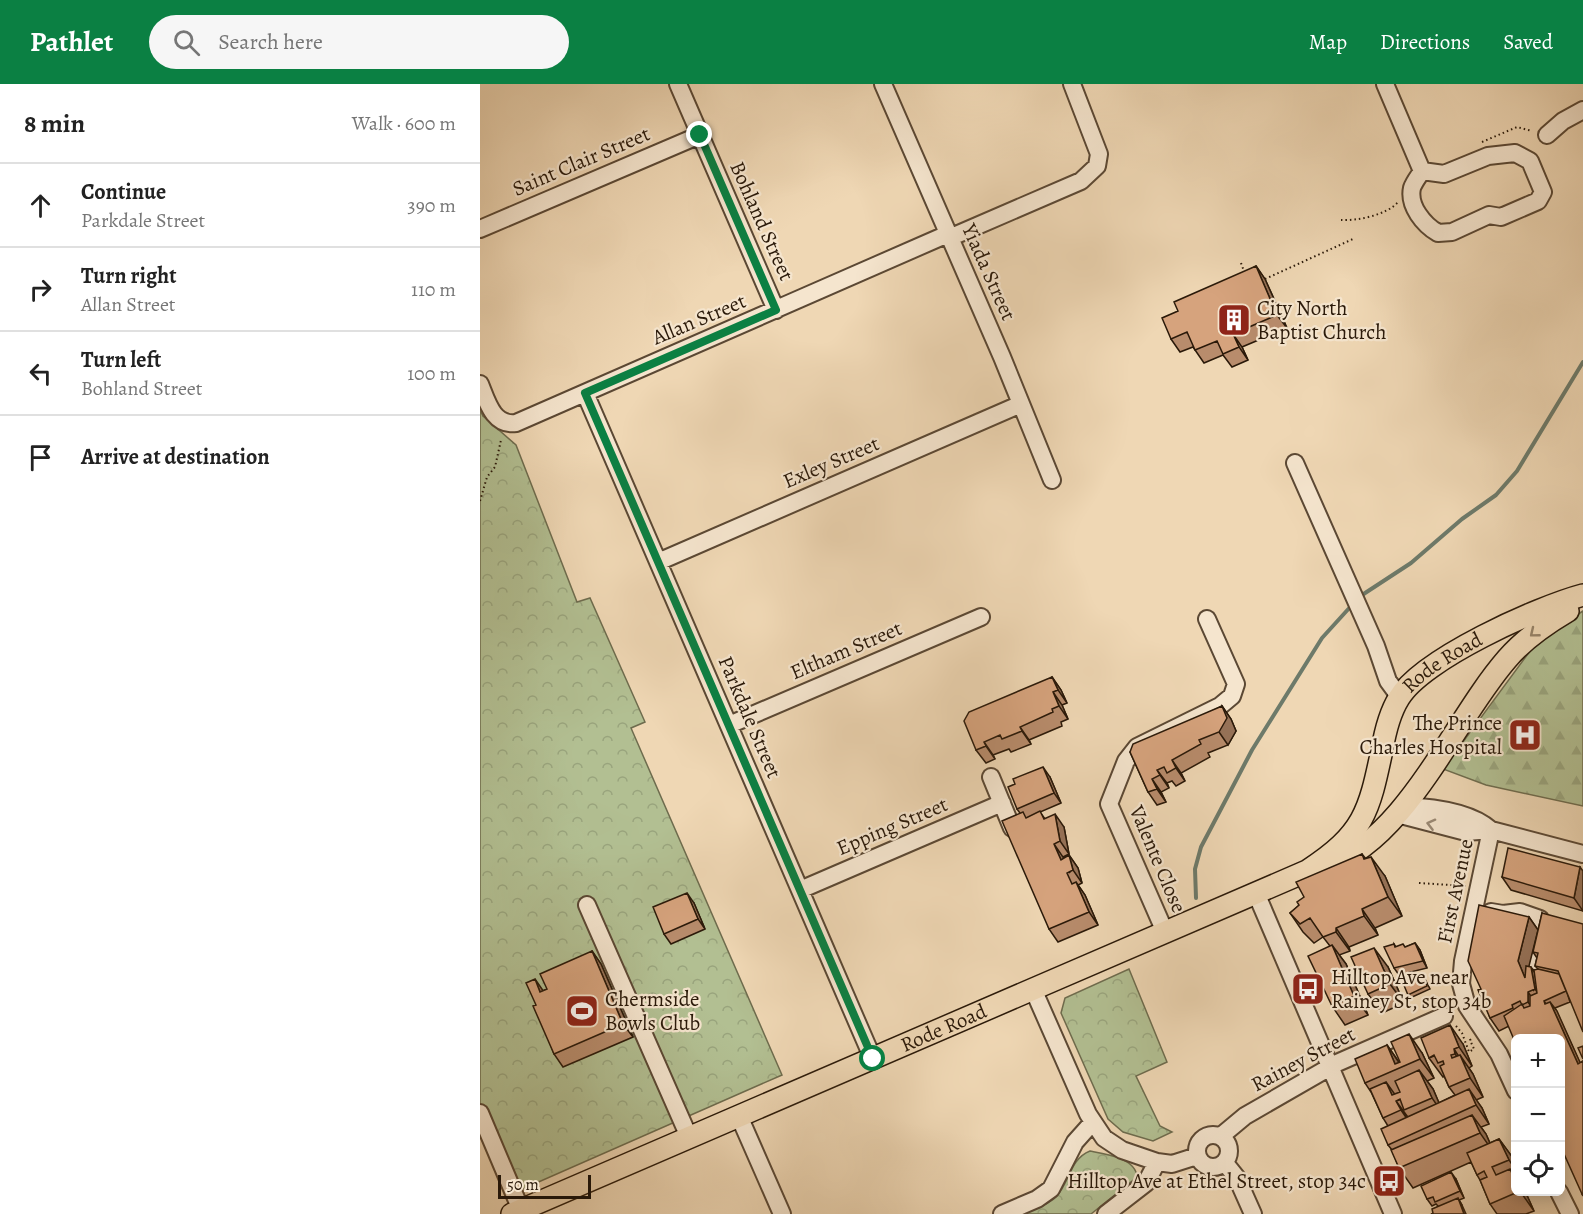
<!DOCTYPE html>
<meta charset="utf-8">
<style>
:root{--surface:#fff;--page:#f6f6f6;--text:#222;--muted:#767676;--line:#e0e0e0;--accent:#0b8043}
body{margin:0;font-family:Alegreya,serif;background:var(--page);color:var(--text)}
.controls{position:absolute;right:18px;bottom:18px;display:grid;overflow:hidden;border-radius:9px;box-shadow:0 3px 15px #0003}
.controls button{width:54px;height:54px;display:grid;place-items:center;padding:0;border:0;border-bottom:2px solid var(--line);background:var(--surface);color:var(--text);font:30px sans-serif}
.scale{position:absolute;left:18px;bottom:15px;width:93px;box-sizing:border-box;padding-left:6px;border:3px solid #2a1909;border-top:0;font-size:16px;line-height:21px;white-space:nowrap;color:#2a1909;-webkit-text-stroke:4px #f5e5ce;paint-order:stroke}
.stop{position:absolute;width:18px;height:18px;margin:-14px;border:4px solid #0b8043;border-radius:50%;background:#fff}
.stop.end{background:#0b8043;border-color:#fff;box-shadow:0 2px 6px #0008}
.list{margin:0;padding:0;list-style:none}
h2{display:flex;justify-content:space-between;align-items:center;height:78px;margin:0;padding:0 24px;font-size:26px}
h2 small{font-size:20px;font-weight:400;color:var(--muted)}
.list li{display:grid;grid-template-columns:39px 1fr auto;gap:18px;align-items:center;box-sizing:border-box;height:84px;padding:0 24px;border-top:2px solid var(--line)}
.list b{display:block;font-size:22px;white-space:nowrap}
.list p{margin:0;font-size:20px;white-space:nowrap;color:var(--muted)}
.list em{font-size:20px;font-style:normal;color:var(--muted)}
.icon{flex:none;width:33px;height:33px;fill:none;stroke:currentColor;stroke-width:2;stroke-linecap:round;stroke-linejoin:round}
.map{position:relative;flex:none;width:1103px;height:1130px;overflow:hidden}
header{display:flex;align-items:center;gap:36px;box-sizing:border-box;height:84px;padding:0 30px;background:var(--accent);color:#fff}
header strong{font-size:28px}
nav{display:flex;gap:33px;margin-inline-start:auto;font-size:21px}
.search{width:420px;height:54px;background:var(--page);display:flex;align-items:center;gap:15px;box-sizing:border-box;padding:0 21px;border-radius:33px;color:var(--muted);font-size:22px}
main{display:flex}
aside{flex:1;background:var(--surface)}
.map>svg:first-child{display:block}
.forest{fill:url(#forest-firs);stroke:#6e6c4e;stroke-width:1.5}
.park{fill:url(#park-crowns);stroke:#6e6c4e;stroke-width:1.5}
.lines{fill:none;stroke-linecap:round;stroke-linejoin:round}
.stream{stroke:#6d7a6a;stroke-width:4}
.minor-casing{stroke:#5b4834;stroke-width:20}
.major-casing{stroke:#2a1909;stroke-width:24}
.path{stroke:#2a1909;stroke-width:2;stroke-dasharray:1.5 3;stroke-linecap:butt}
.minor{stroke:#f5e5ce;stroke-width:16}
.major{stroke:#efd7b4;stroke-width:21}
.wall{fill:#b88c6c;stroke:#2a1909;stroke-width:1.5}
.shaded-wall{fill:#967258;stroke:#2a1909;stroke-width:1.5}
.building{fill:#d6a37d;stroke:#2a1909;stroke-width:1.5}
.oneway{stroke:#968267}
.oneway2{stroke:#9a8975}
.route{stroke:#0b8043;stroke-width:8}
.labels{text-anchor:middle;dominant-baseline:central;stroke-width:4.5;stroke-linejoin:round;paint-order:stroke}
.street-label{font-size:21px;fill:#2a1909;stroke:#f5e5ce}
.poi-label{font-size:21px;fill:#2a1909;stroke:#f5e5ce;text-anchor:start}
</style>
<header>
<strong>Pathlet</strong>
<div class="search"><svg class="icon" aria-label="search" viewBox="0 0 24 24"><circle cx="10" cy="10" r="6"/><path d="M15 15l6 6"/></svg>Search here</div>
<nav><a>Map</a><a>Directions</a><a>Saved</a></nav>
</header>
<main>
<aside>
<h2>8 min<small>Walk · 600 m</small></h2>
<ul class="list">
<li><svg class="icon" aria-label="ahead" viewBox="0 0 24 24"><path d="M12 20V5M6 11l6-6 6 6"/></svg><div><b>Continue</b><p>Parkdale Street</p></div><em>390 m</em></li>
<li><svg class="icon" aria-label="right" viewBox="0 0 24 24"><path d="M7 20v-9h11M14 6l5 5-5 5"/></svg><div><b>Turn right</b><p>Allan Street</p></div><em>110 m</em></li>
<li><svg class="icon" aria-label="left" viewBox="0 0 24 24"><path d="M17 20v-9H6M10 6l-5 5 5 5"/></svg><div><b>Turn left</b><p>Bohland Street</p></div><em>100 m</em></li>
<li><svg class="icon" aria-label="arrive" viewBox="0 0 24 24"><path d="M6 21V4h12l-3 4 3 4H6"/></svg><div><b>Arrive at destination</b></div></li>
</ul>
</aside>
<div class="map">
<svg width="1103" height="1130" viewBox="0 0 1103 1130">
<defs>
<pattern id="forest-firs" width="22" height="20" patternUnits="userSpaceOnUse" patternTransform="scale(1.5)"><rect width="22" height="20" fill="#b2bf92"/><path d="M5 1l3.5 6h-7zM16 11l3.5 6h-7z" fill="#99a47d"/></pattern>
<pattern id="park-crowns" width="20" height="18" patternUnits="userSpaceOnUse" patternTransform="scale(1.5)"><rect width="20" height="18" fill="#b2bf92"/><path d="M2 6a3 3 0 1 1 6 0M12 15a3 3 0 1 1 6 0" fill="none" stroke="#99a47d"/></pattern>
</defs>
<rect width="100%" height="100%" fill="#efd7b4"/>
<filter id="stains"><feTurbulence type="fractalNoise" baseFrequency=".00333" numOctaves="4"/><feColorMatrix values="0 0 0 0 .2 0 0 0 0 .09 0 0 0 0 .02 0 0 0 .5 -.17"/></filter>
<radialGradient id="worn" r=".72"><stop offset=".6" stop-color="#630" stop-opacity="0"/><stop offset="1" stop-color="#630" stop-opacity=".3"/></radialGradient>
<path class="forest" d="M1103 527V722L1006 701 963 685 1059 555Z"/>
<path class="park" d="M0 326 3 332 36 361 97 518 110 514 165 638 151 644 302 991 29 1111 0 1045Z
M649 885 687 978 656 992 680 1042 692 1048 673 1057 643 1048 628 1035 581 929 585 914Z
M610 1067C626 1070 656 1074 657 1093L611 1130H543C554 1125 569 1121 577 1112 590 1097 590 1075 610 1067Z"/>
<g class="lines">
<path class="stream" d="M879 513 931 479 982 435 1016 411 1037 387 1103 278
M716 814 715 785 721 763 772 666 842 554 872 521"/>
<defs>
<path id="minor" d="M198 0 296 226
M403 0 522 273 572 396
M905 0 942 87
M1067 51 1083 37 1103 26
M1035 69 1050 77 1063 108 1058 117 1021 133 1009 131 972 148 958 149C944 141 928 122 932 104 934 98 939 92 942 87L964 90 1008 72Z
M0 145 220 51
M0 300C7 317 13 342 36 339L461 153 476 151 601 97 617 82 619 70 592 0
M105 309 393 975
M815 379 896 562 908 597 919 612
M178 478 541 320
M249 641 501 533
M511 693 532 744
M923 722C951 723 990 727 1011 746
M917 730 986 748 1011 746 1103 770
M1011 746 983 877 981 900 987 922 1019 970 1036 1007
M320 806 522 719
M776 809 913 1130
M107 821 209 1053
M1011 828 1023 830 1040 828 1060 835 1062 844 1048 888
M685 848 629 720 646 677 657 663 740 622 752 612 756 600 727 535
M553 905 608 1030 624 1054 642 1066 677 1078 692 1080 717 1072
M0 1029 41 1126
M259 1032 302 1130
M717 1067a16 16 0 1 1 32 0a16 16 0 1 1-32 0Z
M741 1052 765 1032 857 979 964 932
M745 1079 757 1094 773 1130
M1079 1108 1090 1130
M522 1130 557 1115 571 1105 595 1058 612 1039
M626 1130 666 1099 677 1078"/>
<g id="major">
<path d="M848 782C928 753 973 637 1027 575 1044 555 1066 540 1088 527"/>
<path id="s1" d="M32 1130 827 787C884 750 889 728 902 666 905 648 909 630 919 614 942 575 1058 523 1103 511"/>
</g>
</defs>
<use href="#minor" class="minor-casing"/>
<use href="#major" class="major-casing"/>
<path class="path" d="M1002 58 1037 43 1052 47
M861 136C877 137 907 131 918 118
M761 179 765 190
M785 195 873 155
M0 417 7 393 15 383 21 356
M939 799 986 802
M976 942 982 949 989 968 994 965 990 956 993 954"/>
<use href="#minor" class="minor"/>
<use href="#major" class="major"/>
</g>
<path class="wall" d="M776 182 785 195 807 244 762 263 768 276 752 283 743 271 724 279 713 263 700 268 691 255 698 227Z
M572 593 581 606 587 619 582 621 588 635 581 638 582 642 549 656 551 660 531 668 529 665 513 671 515 675 506 679 496 666Z
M742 622 751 635 756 647 748 661 728 669 730 673 701 689 705 697 696 702 692 697 687 699 689 704 681 708 686 718 677 721 668 708 650 668Z
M570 693 581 719 560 728 565 735 584 743 589 770 583 773 584 774 589 771 598 784 602 799 598 801 605 811 618 841 578 858 569 845 540 729 537 725Z
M882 770 886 775 905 792 922 832 895 844 898 851 869 863 870 867 859 871 866 880 888 931 865 941 852 922 850 862 843 853 834 859 823 848 810 829Z
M1100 783 1103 827 1031 806 1022 793Z
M214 819 225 845 191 860 184 850Z
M1062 829 1090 918 1075 924 1100 979 1103 977V1112L1102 1110 1080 954 1029 942 1019 947 1010 934 1001 905 1049 833 1058 846 1048 883 1054 886 1058 885 1055 882 1057 874 1053 868Z
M935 859 940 866 947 884 919 891 914 884V860L916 863H926Z
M112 867 121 880 153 953 83 983 74 970 56 921 63 907 67 905Z
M908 883 924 919 902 929 888 910Z
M945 895 950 905 930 914 928 911Z
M983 960 992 982 989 984 993 990 1003 1013 996 1016 1002 1024 1009 1040 1001 1043 1006 1050 1010 1059 1019 1055 1033 1074 1035 1080V1107H1045L1054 1127 1046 1130H1017L1010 1120 1000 1096 997 1091 991 1078 933 1104 919 1084 912 1066 908 1061V1042L903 1034 891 1008 885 999 907 961 919 978 942 969 954 994 947 997 953 1005 959 1019 975 1011 969 1003 964 992 963 993 949 974Z
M976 1095 984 1114 979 1116 982 1121 953 1129 958 1122 956 1120 952 1122 947 1115Z"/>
<path class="shaded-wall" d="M776 182 785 195 807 244 797 231Z
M753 250 762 263 768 276 759 263Z
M572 593 581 606 587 619 578 606Z
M573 608 582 621 588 635 579 622Z
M742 622 751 635 756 647 748 661 739 648Z
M540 643 549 656 551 660 542 647Z
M504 658 513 671 515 675 506 662Z
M692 676 701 689 705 697 696 684Z
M563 683 570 693 581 719 574 709Z
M677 686 687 699 689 704 680 691Z
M672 695 681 708 686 718 677 705Z
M575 730 584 743 589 770 580 757Z
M574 760 583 773 590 789 581 776Z
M589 771 598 784 602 799 593 786Z
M891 773 905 792 922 832 908 813Z
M1100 783 1103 787V827L1094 814Z
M596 798 605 811 618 841 609 828Z
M207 809 214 819 225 845 218 835Z
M882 825 895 844 898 851 884 832Z
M1049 833 1058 846 1047 890 1054 907 1045 894 1038 877Z
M856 844 869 863 870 867 856 848Z
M935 859 940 866 947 884 943 877Z
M852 861 866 880 888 931 874 912Z
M894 864 908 883 924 919 910 900Z
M112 867 121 880 153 953 143 940Z
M1051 883 1060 896 1064 917 1072 930 1055 905Z
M55 895 64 908H60Z
M1048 908 1057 921V931L1048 918Z
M1070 918 1077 927 1103 985 1098 980Z
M970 941 983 960 992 982 979 963Z
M929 950 942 969 954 994 940 975Z
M907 961 920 980H915Z
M974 965 985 982 980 971 993 990 1003 1013 990 994 987 987 975 970Z
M939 986 953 1005 965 1033 952 1014Z
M906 998 919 1016 916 1017 930 1036 934 1045 921 1026 912 1011Z
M989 1005 1002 1024 1009 1040 996 1021Z
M992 1031 1006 1050 1014 1069 1000 1049Z
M1019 1055 1033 1074 1035 1080V1085L1029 1076Z
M971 1088 976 1095 984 1114 980 1107Z
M1040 1107H1045L1054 1127Z
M978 1114 982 1121 986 1130H984Z"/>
<path class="building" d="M776 182 797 231 753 250 759 263 743 270 737 257 715 266 707 248 691 255 682 234 698 227 694 218Z
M572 593 578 606 573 608 579 622 572 625 573 628 540 643 542 647 522 655 520 651 504 658 506 662 496 666 484 637 489 628Z
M742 622 747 634 739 648 719 656 721 660 692 676 696 684 687 689 684 683 677 686 680 691 672 695 677 705 668 708 650 668 653 660Z
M563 683 574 709 537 725 528 703 535 700 533 695Z
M560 727 564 735 575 730 580 757 574 760 581 776 589 771 593 786 587 789 592 800 596 798 609 828 569 845 522 737 543 728 546 734Z
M1028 764 1100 783 1094 814 1022 793Z
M882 770 884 775 891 773 908 813 882 825 884 832 856 844V848L843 853 830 834 820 840 810 829 819 821 817 818 824 813 816 798Z
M207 809 218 835 184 850 173 823Z
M999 821 1049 833 1038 877 1045 894 1046 882 1051 883 1055 905 1048 908V918L1042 921 1040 917 1032 921 1033 924 1010 934 998 906 1001 905 988 877Z
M1062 829 1103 840V948L1078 887 1055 882 1058 869 1053 868Z
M935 859 943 877 914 884 904 863 914 860 915 863 923 860 925 863Z
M852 861 874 912 852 922 828 872Z
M894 864 910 900 888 910 871 873Z
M112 867 143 940 74 970 53 922 56 921 46 899 55 895 60 908 67 905 60 890Z
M1058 885 1079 890 1086 907 1064 917 1065 920 1070 918 1098 980 1103 977V1109L1102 1110 1080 1061V954H1035V958L1024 932 1042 920 1044 924 1050 922V912L1057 909 1054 886Z
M942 891 947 902 928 911 923 899Z
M970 941 979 963 974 965 975 970 971 971 972 974 980 971 990 994 969 1003 960 982 964 980 963 977 958 979 954 971 949 974 941 954Z
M929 950 940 975 885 999 875 975 907 961 915 980 920 978 911 958Z
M1103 962V975L1098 964Z
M939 986 952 1014 924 1026 920 1015 916 1017 921 1026 903 1034 890 1005 906 998 912 1011 920 1008 915 997Z
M989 1005 996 1021 908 1061 901 1045Z
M992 1031 1000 1049 919 1084 911 1066Z
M1019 1055 1029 1076 1012 1083 1016 1091 1030 1085 1035 1096V1107H1040L1010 1120 1000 1096 1007 1093 1004 1087 997 1091 987 1069Z
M971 1088 980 1107 955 1118 953 1113 947 1115 941 1102Z
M978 1114 984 1130H951L953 1129 952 1125Z"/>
<defs><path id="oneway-chevron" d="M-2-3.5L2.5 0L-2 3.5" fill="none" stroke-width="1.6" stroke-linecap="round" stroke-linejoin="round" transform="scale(1.5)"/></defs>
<use class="oneway" href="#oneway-chevron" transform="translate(1054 549) rotate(141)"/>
<use class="oneway2" href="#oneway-chevron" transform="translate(951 740) rotate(-166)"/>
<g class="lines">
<path class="route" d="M220 51 296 226 105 309 393 975"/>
</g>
<defs>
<symbol id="building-square" viewBox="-11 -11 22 22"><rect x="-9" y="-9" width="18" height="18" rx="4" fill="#8f2418" stroke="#f5e5ce"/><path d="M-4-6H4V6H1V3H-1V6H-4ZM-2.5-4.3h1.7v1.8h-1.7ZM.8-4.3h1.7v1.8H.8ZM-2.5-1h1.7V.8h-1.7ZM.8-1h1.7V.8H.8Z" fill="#fff"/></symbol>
<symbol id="hospital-square" viewBox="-11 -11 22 22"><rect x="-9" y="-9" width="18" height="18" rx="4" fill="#8f2418" stroke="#f5e5ce"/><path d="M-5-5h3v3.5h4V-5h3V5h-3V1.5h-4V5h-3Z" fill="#fff"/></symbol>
<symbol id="bus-square" viewBox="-11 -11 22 22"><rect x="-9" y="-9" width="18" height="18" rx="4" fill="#8f2418" stroke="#f5e5ce"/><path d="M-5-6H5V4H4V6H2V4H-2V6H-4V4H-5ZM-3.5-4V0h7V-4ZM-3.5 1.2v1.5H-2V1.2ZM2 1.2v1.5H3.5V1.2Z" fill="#fff"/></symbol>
<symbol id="stadium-square" viewBox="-11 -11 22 22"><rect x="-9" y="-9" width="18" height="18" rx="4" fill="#8f2418" stroke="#f5e5ce"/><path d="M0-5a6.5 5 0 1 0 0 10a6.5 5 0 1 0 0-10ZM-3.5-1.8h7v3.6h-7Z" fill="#fff"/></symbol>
</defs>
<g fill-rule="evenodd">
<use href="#building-square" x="735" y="217" width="38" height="38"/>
<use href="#hospital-square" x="1026" y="632" width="38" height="38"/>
<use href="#bus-square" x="809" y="886" width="38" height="38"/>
<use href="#stadium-square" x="83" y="908" width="38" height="38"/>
<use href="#bus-square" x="890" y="1078" width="38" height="38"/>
</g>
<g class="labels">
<g class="street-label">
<text transform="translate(101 77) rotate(-23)">Saint Clair Street</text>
<text transform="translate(282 137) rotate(66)">Bohland Street</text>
<text transform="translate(509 188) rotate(66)">Yiada Street</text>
<text transform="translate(219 235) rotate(-23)">Allan Street</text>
<text transform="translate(351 378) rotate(-23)">Exley Street</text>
<text transform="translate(366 566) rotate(-23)">Eltham Street</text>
<text stroke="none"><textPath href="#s1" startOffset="1126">Rode Road</textPath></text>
<text transform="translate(270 633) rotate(67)">Parkdale Street</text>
<text transform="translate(412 742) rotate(-23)">Epping Street</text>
<text transform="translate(678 775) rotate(67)">Valente Close</text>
<text transform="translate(975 807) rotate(-78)">First Avenue</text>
<text stroke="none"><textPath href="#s1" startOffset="470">Rode Road</textPath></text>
<text transform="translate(823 975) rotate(-28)">Rainey Street</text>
</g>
<g class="poi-label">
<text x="777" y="224">City North<tspan x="777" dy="24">Baptist Church</tspan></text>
<text x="1022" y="639" text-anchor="end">The Prince<tspan x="1022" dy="24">Charles Hospital</tspan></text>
<text x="851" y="893">Hilltop Ave near<tspan x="851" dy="24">Rainey St, stop 34b</tspan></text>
<text x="125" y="915">Chermside<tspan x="125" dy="24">Bowls Club</tspan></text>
<text x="886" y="1097" text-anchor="end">Hilltop Ave at Ethel Street, stop 34c</text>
</g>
</g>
<rect width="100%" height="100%" filter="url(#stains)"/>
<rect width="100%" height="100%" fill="url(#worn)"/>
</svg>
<div class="controls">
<button>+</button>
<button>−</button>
<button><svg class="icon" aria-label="locate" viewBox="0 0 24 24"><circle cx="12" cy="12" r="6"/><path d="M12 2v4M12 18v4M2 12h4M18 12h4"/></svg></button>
</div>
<div class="scale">50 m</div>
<div class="stop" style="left:393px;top:975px"></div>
<div class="stop end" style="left:220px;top:51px"></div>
</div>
</main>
